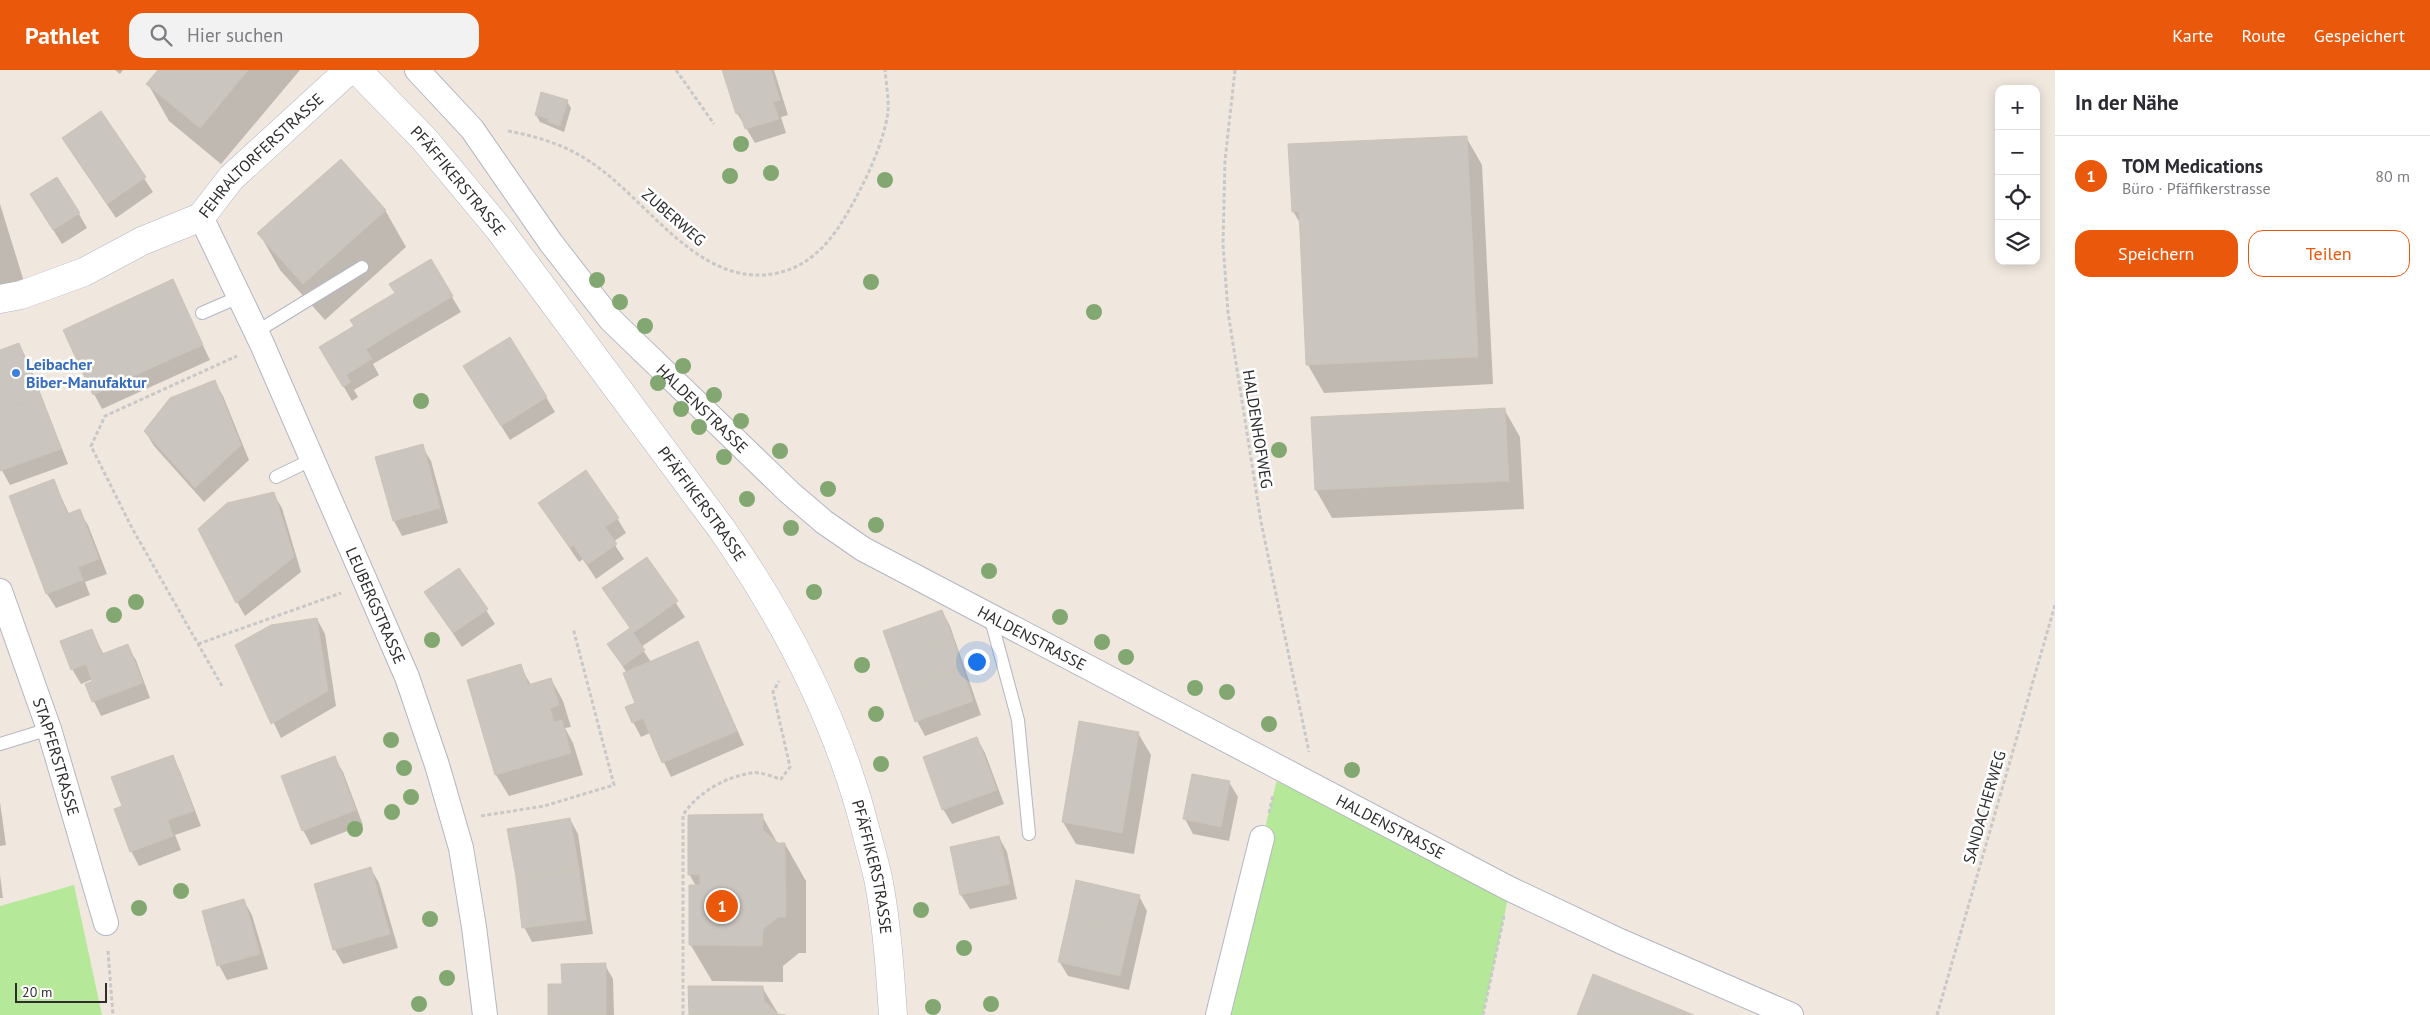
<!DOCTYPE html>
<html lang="de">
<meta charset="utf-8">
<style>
:root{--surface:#fff;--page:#f2f2f3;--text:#2b2b33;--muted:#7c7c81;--line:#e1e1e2;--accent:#ea580c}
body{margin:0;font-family:"PT Sans",sans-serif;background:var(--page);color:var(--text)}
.controls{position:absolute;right:15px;top:15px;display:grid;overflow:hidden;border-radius:10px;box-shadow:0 2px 12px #0003}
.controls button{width:45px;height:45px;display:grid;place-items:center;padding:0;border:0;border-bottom:1px solid var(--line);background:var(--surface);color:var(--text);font:25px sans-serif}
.scale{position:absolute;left:15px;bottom:12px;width:92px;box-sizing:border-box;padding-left:5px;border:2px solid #2d2d2d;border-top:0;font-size:14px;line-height:18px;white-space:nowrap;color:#2d2d2d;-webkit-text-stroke:4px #fff;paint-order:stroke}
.you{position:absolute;left:976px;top:591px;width:18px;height:18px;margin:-12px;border:4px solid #fff;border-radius:50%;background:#1a73e8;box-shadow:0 0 0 8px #1a73e833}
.badge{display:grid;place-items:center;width:32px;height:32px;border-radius:50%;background:var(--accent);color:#fff;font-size:16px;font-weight:700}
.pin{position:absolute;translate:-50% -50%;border:2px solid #fff;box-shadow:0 1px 5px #0006}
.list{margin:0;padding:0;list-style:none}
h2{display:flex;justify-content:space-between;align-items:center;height:65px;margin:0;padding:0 20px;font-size:21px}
h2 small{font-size:16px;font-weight:400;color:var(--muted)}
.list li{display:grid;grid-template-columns:32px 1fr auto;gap:15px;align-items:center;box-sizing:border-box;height:80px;padding:0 20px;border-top:1px solid var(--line)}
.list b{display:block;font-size:19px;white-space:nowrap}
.list p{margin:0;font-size:16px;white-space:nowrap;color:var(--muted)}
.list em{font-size:16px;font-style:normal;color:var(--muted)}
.actions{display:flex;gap:10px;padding:15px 20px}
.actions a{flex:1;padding:11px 0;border:1px solid var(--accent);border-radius:15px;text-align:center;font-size:18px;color:var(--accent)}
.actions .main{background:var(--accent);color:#fff}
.icon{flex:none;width:28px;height:28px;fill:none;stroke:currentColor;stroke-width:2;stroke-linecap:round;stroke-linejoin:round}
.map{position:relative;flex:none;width:2055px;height:945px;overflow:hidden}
header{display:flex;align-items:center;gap:30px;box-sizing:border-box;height:70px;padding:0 25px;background:var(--accent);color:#fff}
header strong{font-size:24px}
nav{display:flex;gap:28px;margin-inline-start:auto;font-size:18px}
.search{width:350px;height:45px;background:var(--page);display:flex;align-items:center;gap:12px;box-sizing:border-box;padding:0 18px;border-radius:15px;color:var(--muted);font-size:19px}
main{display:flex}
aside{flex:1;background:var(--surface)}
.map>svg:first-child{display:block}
.green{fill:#b5e999}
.shadow{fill:#0003}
.building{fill:#cbc5bf;stroke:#ccc4b8}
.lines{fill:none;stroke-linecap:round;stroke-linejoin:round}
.lane-casing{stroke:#b3b6c2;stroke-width:14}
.street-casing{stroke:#b3b6c2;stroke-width:26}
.secondary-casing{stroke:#b3b6c2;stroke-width:29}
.path{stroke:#c8c8c8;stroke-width:3;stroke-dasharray:4 2.5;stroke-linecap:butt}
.lane{stroke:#fff;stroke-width:12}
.street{stroke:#fff;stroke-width:24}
.secondary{stroke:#fff;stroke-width:28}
.tree{fill:#83a770}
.shop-dot{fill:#3f7fe0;stroke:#fff;stroke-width:2}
.labels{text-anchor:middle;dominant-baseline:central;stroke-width:5;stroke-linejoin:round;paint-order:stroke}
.street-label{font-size:16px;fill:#2d2d2d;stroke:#fff}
.shop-label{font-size:16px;font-weight:bold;fill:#366cbe;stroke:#fff;text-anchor:start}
</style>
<header>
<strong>Pathlet</strong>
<div class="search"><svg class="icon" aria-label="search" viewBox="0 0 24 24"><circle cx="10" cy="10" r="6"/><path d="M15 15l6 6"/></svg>Hier suchen</div>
<nav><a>Karte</a><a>Route</a><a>Gespeichert</a></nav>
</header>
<main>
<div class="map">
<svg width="2055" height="945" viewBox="0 0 2055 945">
<rect width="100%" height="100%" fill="#f0e8df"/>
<path class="green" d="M1280 698 1510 819 1483 945H1218Z
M74 815 102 945H0V836Z"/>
<path class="shadow" d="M115 0H123L120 4Z
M159 0H300L221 94 169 51 148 14Z
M724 0H774L788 45 781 47 786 63 755 73 737 43Z
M567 31 571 38 564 62 540 52 536 45Z
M101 43 153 122 116 148 72 83Z
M1466 67 1482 95 1493 314 1324 323 1308 295 1301 155 1293 141Z
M0 134 25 215 0 223Z
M40 139 79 144 87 158 62 174Z
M385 140 406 177 325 250 280 200 259 163Z
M430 190 461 242 373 294 379 305 354 320 358 327 352 331 321 278 356 257 396 224Z
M172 211 210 290 102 339 94 324Z
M18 275 27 289 68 394 10 415 0 397V282Z
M473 311 546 327 555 342 510 370Z
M215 312 223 326 249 390 204 432 154 376 145 361Z
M1504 339 1520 367 1524 439 1332 448 1316 420 1312 348Z
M422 376 431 391 448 453 402 466 394 451 377 388Z
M54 411 69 444 79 441 88 455 107 504 85 512 90 525 56 538 47 524 10 427Z
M273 423 282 438 301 502 245 546 237 532Z
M549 448H617L626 463 613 472 624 489 596 509 583 489 579 492Z
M647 489 685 547 641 577 651 592 698 572 744 675 671 707 650 663 641 667 633 652 637 633 627 603 608 574 631 559 604 518Z
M426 523 486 540 495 554 462 577Z
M942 541 950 556 981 645 925 666 917 651Z
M317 549 325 564 336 636 281 668 236 575Z
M92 561 104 585 127 576 136 590 150 628 101 646 86 615 94 611 93 609 81 614 72 599Z
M520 596 531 615 551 609 563 631 571 657 565 658 573 673 583 705 509 726 496 705 468 611Z
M1138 663 1151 685 1134 784 1076 774 1063 752Z
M977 668 985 683 1004 734 952 754 943 739Z
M172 686 180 701 201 756 175 765 181 780 139 796 131 781 123 737Z
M334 687 343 702 363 755 311 775 303 760Z
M1229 712 1238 727 1229 771 1193 764 1185 749Z
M0 732 6 775 0 776Z
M762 746 778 774H785L806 811V883H799L783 896V912L712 911 690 874 696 816 689 804Z
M570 749 578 764 593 864 532 872 524 857 509 760Z
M999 767 1007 782 1017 829 970 839 961 825Z
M371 799 379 813 398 878 343 894 335 880 316 815Z
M0 805 3 828H0Z
M1139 826 1147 841 1129 920 1068 906 1059 891Z
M244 831 252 845 268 899 227 910 219 895Z
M605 895 613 909 614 945H549Z
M762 917 779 945H786H690Z"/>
<path class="building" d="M158 0H248L200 58 146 14Z
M722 0H771L780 30 773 32 779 49 745 59 740 43 736 44Z
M541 22 568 30 560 56 548 52 549 49 535 45Z
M101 41 146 107 107 134 62 68Z
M1467 66 1478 287 1306 295 1299 141 1292 142 1288 74Z
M341 89 386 140 303 214 257 163Z
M57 107 80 143 53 160 30 124Z
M431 189 453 226 390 264 373 236 395 223 389 214Z
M173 209 203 275 149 299 119 234Z
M119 234 149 299 93 325 63 260Z
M373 236 390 264 366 279 372 289 346 305 351 312 343 317 319 277 354 256 350 250Z
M510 267 547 327 501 356 463 296Z
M19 273 41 326 0 341V280Z
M215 310 241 375 195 418 144 361 170 328Z
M41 326 61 379 0 401V341Z
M1505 338 1509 411 1315 420 1311 347Z
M423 374 440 438 393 451 375 387Z
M586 400 619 448 605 457 617 474 587 495 573 475 570 478 538 433Z
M54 409 67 444 80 439 99 489 78 497 83 510 46 524 9 426Z
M274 422 294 487 236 533 198 459 227 433Z
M647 487 678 531 633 563 645 580 623 596 607 574 630 558 602 518Z
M459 498 488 539 453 563 424 522Z
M942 540 953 568 893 589 883 561Z
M317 548 328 621 271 654 235 575 271 555Z
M92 559 102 584 128 574 143 613 92 632 85 614 92 611 86 594 71 600 60 571Z
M953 568 962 597 903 618 893 589Z
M698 571 737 661 662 693 643 648 632 653 625 637 635 633 623 603Z
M521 594 528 615 551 608 559 635 550 638 554 652 562 650 571 683 495 705 467 610Z
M962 597 973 631 915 652 903 618Z
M1079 651 1139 662 1122 763 1062 752Z
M977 667 997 720 942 740 923 687Z
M173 685 194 741 168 750 173 766 130 782 114 739 122 736 111 707Z
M335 686 356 740 302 761 281 706Z
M1192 704 1230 711 1221 757 1183 749Z
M763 744V760L778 773H785L786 847H778L763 859 762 876 689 875V815H700V804L688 805V745Z
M570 748 579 799 516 807 507 759Z
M999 766 1010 814 960 825 950 777Z
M371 797 390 864 333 880 314 814Z
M579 799 586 850 522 858 516 807Z
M1076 810 1140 825 1130 863 1068 848Z
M244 829 260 884 217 896 202 841Z
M1068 848 1130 863 1120 906 1058 892Z
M606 893V945H548V914H562L561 894Z
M1593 904 1694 945H1577Z
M688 916H763L764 931 778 944 786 945H689Z"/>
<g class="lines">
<defs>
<path id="lane" d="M202 243 239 227
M256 262 362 197
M276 407 313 389
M990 546 1018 650 1029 764
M0 674 49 659"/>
<g id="street">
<path id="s1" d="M417 0 472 59 551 173 611 250 789 422 824 452 863 479 1510 819 1620 871 1791 945"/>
<path id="s2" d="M201 147 262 274 407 607 437 695 461 778 474 857 485 945"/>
<path id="s3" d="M0 521 49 659 106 853"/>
<path d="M1218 945 1262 768"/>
</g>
<g id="secondary">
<path id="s4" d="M357 0 425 70 499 159 721 458C787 552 839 653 867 765 871 781 876 797 879 813 887 856 890 901 893 945"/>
<path id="s5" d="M0 229 21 225 84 202 142 171 201 147 231 108 349 0"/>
</g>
</defs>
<use href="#lane" class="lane-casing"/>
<use href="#street" class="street-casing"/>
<use href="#secondary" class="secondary-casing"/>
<path class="path" d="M676 0 714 54
M1235 0 1225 91 1223 174 1228 242 1261 452 1309 682
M508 61C536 66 565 75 589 91 647 128 699 220 777 203 808 197 830 173 845 147 863 117 883 76 888 42 889 29 886 13 885 0
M198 574 341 523
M222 616 132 458 91 376 105 346 237 286
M1269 743 1273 725
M481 746 544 736 614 715 573 558
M108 881 113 945
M683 945V745C697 723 725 707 751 703 760 701 772 707 781 709L790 697 773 622 779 611
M1483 945 1504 846
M1937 945 2055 535"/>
<use href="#lane" class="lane"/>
<use href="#street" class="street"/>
<use href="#secondary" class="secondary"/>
</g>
<g class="tree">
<circle cx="741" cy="74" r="8"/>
<circle cx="771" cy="103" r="8"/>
<circle cx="730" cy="106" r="8"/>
<circle cx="885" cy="110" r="8"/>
<circle cx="597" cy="210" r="8"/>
<circle cx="871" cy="212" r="8"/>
<circle cx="620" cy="232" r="8"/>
<circle cx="1094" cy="242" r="8"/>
<circle cx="645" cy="256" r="8"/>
<circle cx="683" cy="296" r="8"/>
<circle cx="658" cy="313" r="8"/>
<circle cx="714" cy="325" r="8"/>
<circle cx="421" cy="331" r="8"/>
<circle cx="681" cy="339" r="8"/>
<circle cx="741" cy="351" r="8"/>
<circle cx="699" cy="357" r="8"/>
<circle cx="1279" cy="380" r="8"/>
<circle cx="780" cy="381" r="8"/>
<circle cx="724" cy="387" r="8"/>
<circle cx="828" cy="419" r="8"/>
<circle cx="747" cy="429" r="8"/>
<circle cx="876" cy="455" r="8"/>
<circle cx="791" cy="458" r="8"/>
<circle cx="989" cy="501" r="8"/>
<circle cx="814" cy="522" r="8"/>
<circle cx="136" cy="532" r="8"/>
<circle cx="114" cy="545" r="8"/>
<circle cx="1060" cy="547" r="8"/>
<circle cx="432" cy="570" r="8"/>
<circle cx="1102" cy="572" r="8"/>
<circle cx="1126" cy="587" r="8"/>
<circle cx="862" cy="595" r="8"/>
<circle cx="1195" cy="618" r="8"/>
<circle cx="1227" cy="622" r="8"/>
<circle cx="876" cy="644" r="8"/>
<circle cx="1269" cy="654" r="8"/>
<circle cx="391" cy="670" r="8"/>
<circle cx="881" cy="694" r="8"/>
<circle cx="404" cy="698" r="8"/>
<circle cx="1352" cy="700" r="8"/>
<circle cx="411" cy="727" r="8"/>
<circle cx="392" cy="742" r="8"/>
<circle cx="355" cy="759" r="8"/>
<circle cx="181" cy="821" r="8"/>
<circle cx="139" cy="838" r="8"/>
<circle cx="921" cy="840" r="8"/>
<circle cx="430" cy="849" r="8"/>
<circle cx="964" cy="878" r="8"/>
<circle cx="447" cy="908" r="8"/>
<circle cx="419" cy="934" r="8"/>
<circle cx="991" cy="934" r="8"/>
<circle cx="933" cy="937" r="8"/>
</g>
<circle class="shop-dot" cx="16" cy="303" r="5"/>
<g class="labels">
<g class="street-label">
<text stroke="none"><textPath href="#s5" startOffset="304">FEHRALTORFERSTRASSE</textPath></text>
<text stroke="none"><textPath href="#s4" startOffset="150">PFÄFFIKERSTRASSE</textPath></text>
<text transform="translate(674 147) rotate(41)">ZUBERWEG</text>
<text stroke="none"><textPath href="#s1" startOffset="444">HALDENSTRASSE</textPath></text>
<text transform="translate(1258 359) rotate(81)">HALDENHOFWEG</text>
<text stroke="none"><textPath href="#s4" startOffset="555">PFÄFFIKERSTRASSE</textPath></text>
<text stroke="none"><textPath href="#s2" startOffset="426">LEUBERGSTRASSE</textPath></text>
<text stroke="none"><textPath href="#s1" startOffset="849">HALDENSTRASSE</textPath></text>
<text stroke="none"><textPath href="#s3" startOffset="175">STAPFERSTRASSE</textPath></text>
<text transform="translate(1984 737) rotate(-74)">SANDACHERWEG</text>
<text stroke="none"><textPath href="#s1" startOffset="1254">HALDENSTRASSE</textPath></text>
<text stroke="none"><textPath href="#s4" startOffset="960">PFÄFFIKERSTRASSE</textPath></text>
</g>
<g class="shop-label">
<text x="26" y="294">Leibacher<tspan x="26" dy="18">Biber-Manufaktur</tspan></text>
</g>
</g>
</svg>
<div class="controls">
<button>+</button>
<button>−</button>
<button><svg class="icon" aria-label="locate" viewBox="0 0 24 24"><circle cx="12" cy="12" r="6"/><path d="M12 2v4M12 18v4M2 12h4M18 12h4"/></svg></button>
<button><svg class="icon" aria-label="layers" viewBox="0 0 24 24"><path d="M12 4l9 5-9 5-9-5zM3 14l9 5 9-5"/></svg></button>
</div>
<div class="scale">20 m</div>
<div class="you"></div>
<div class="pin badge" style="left:722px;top:836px">1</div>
</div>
<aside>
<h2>In der Nähe<small></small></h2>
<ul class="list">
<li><span class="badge">1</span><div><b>TOM Medications</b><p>Büro · Pfäffikerstrasse</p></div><em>80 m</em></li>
</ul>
<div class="actions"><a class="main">Speichern</a><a>Teilen</a></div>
</aside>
</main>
